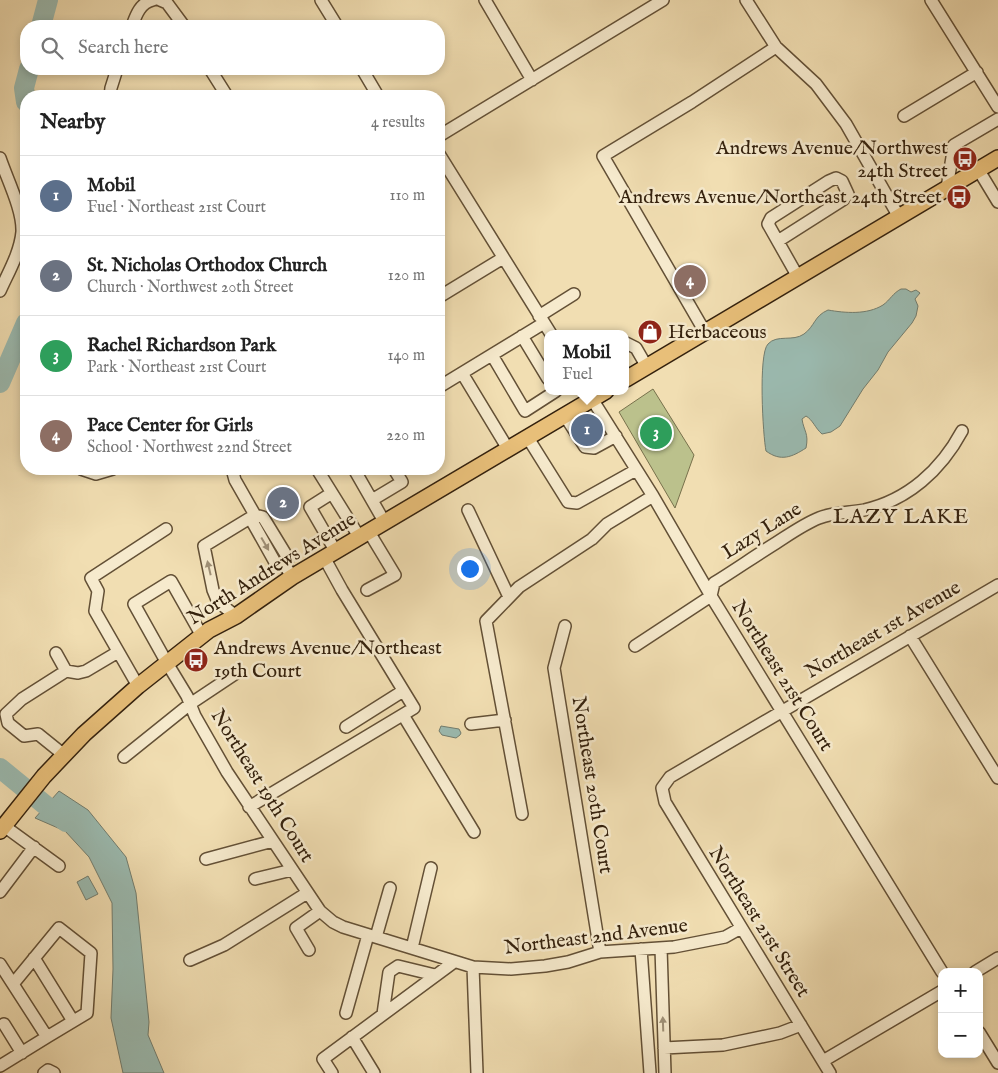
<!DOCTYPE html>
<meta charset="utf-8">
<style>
:root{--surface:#fff;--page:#f6f6f6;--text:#222;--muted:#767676;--line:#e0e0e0;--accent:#7c3aed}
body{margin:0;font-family:"IM FELL English",serif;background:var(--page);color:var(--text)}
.controls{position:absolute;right:15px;bottom:15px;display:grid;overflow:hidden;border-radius:10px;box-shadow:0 2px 8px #0003}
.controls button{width:45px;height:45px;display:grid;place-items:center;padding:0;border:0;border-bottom:1px solid var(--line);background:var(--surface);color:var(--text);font:25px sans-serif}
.you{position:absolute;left:469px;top:568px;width:18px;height:18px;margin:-12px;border:4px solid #fff;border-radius:50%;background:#1a73e8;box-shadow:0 0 0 8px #1a73e833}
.badge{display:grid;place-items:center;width:32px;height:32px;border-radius:50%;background:var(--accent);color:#fff;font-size:16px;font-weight:700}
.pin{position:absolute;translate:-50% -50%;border:2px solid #fff;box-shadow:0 1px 5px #0006}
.popup{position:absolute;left:544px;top:330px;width:85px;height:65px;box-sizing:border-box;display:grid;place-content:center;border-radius:10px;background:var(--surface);filter:drop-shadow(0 1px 4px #0005);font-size:16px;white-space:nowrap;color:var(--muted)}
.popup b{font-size:19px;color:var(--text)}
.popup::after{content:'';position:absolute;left:50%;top:100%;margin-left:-10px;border:10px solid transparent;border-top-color:var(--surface)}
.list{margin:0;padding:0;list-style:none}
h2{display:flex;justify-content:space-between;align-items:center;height:65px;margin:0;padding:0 20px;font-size:21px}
h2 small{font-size:16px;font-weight:400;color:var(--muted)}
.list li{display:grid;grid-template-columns:32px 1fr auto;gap:15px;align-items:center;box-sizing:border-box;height:80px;padding:0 20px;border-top:1px solid var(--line)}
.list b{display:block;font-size:19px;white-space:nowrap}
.list p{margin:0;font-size:16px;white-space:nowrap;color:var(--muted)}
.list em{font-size:16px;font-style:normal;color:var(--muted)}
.icon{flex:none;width:28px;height:28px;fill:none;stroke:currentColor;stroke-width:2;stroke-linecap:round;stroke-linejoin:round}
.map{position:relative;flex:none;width:998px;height:1073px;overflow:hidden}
.search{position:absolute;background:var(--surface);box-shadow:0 2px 8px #0003;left:20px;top:20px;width:425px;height:55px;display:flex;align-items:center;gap:12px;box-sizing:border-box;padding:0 18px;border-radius:20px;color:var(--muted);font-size:19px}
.panel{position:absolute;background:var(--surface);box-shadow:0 2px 8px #0003;left:20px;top:90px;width:425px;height:385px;border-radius:20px}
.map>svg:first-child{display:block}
.green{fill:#bbc18c;stroke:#78714c}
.water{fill:#9bbbb1;stroke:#727d6f}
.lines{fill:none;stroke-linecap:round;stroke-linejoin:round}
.river{stroke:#9bbbb1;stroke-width:20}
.minor-casing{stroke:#635036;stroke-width:14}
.major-casing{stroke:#34210d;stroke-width:18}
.minor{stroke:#f6eacd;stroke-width:11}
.major{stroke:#e8bf79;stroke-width:15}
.oneway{fill:#9f9077}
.labels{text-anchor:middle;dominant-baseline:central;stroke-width:5;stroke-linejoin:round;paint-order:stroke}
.poi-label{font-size:20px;fill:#34210d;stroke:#f6eacd;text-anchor:end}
.street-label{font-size:20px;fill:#34210d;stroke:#f6eacd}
.quarter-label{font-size:22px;letter-spacing:1px;fill:#34210d;stroke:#f6eacd}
</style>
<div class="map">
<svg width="998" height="1073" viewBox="0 0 998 1073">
<rect width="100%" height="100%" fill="#f1deb2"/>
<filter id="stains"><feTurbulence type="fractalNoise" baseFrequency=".004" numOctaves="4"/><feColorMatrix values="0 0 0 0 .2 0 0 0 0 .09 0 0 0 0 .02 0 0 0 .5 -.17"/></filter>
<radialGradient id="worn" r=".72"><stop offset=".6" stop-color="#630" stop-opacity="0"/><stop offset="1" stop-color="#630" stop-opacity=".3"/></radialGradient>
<path class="green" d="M653 389 694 455 675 508 619 412Z"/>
<path class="water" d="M901 289H906L911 292 916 290 920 293 915 299 918 306 916 316 912 323 888 352 878 370 863 389 840 426 831 432 822 434C815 428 813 420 806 416L802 419C804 432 809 433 806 448 792 457 781 462 766 451 763 436 758 354 768 344 777 334 793 342 804 334 815 326 814 316 828 310 845 313 867 315 883 305 890 300 893 293 901 289Z
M441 726 459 729 461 733 460 735 456 738 442 735 439 731Z
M59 791 88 810 126 857 136 893 149 1022 148 1035 164 1073H123L111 1018 113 969 112 903 89 857 65 831 35 818Z
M88 876 98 894 86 900 77 882Z"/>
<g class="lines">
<path class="river" d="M41 26 48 0
M26 102 24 88 29 69
M0 383 26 323
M0 768 66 822"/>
<defs>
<path id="minor" d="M160 0 167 3 184 26
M321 0 337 26
M485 0 532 80
M746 0 776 47 816 84 846 124 899 217
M931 0 998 107
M132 26C136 15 140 3 153 0
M210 69 227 96
M362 69 378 96
M110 96 111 88 117 69
M904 116 977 72
M439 136 663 0
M439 154 551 334
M0 158C7 179 23 210 22 232 20 253 8 273 0 291
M978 169 998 202
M947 188 954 145 998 119
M778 241 844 199 848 194 842 181 836 178 829 181 771 218 768 224 798 277
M439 297 503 258
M539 316 574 294
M705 332 603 156 692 102 776 47
M522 336 548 379
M626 343 636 348 647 367
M492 355 525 411 556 391
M462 373 508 449
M439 387 544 323
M587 391 653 496 711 596 942 972
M565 416 585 447 594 448 616 436
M528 438 568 502 577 503 636 470
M81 469 96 474 113 469
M232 469 235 480 255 515 253 523 276 564 286 567 292 577
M317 469 360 538
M354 469 385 523
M332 493 310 507 336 552
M372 500 402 482 394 469
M468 510 509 597
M255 515 263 517 288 558 286 567
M367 590 395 575 369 532
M236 616 218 602 213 590 204 546 255 515
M565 626 554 668 600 952
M202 636 171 581 134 604 167 663 187 696 195 716 227 772 320 911 333 922 343 927 473 967 511 969 545 966 568 962 600 952 674 947 725 937 741 928
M910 636 998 778
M635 646 711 596 714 583C735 570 755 556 776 543 790 534 804 524 819 518 833 512 849 513 864 510 908 500 941 470 962 431
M56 653 66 671 22 699 6 714 8 723 24 736 38 734 64 755
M66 671 78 673 86 671 118 652
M138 686 95 611 98 591 91 578 166 529
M403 715 474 832
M471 724 505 720
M346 727 403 691
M124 757 190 704 238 672
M249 807 414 708 342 590 325 559
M522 814 486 621 519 587 592 539 607 524 653 496
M4 826 59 866
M206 859 273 841
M255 879 292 870
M0 892 34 847
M376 937 390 888
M412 948 431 868
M661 948 665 1073
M641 949 650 1073
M309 950 296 928 320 911
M34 958 73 1021
M190 960 224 945 307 893
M0 964 47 1037 87 1013 91 953 59 928 13 984
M473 967 477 1073
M975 972 998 958
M346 1013 368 935
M383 1014 389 972 398 966 435 975
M4 1024 22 1053
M979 1032 998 1063
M352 1037 374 1073
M664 1048 723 1045 780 1033 801 1025
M823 1061 942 991
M0 1066 47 1037
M44 1073 48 1070 54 1073
M332 1073 323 1059 454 962
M830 1073 665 802 662 788 670 777 998 585"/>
<path id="major" d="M626 379 998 158
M0 831 44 776 84 734 138 686 209 630 236 616 292 577 606 391"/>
</defs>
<use href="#minor" class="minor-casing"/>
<use href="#major" class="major-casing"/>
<use href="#minor" class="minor"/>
<use href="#major" class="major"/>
</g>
<defs><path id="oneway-solid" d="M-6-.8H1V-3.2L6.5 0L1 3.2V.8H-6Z" transform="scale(1.25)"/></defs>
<g class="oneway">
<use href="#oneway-solid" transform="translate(265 544) rotate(60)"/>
<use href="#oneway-solid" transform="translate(209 568) rotate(-103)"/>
<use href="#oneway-solid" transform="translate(663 1024) rotate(-92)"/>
</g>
<defs>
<symbol id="bus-disc" viewBox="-11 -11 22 22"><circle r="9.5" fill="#8f2418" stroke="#f6eacd"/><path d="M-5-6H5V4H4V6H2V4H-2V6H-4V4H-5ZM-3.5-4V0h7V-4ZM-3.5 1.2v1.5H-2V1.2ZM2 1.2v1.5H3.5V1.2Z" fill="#fff"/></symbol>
<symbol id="shop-disc" viewBox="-11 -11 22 22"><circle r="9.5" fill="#8f2418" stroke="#f6eacd"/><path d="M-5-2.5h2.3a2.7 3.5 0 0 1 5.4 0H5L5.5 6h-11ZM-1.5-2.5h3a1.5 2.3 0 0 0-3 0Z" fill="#fff"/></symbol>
</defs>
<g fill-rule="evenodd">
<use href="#bus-disc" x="951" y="145" width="28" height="28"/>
<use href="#bus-disc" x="945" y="183" width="28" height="28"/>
<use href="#shop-disc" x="636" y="318" width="28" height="28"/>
<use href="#bus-disc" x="182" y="646" width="28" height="28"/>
</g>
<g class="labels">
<g class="poi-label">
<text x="948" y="148">Andrews Avenue/Northwest<tspan x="948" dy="23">24th Street</tspan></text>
<text x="942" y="197">Andrews Avenue/Northeast 24th Street</text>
<text x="668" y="332" text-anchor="start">Herbaceous</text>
<text x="214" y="648" text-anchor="start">Andrews Avenue/Northeast<tspan x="214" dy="23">19th Court</tspan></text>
</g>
<g class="street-label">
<text transform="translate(762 531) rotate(-32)">Lazy Lane</text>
<text transform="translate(272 569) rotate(-32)">North Andrews Avenue</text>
<text transform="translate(883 630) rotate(-30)">Northeast 1st Avenue</text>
<text transform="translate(782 676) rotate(58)">Northeast 21st Court</text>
<text transform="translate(592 785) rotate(81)">Northeast 20th Court</text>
<text transform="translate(262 786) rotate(58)">Northeast 19th Court</text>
<text transform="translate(759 922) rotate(58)">Northeast 21st Street</text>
<text transform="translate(596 937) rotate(-7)">Northeast 2nd Avenue</text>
</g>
<g class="quarter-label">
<text x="901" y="517">LAZY LAKE</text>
</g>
</g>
<rect width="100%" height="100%" filter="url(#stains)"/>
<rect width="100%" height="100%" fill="url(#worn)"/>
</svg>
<div class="controls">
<button>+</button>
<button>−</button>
</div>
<div class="you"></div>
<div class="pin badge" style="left:587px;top:430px;background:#5c6f8a">1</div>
<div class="popup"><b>Mobil</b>Fuel</div>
<div class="pin badge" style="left:283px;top:503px;background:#6b7280">2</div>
<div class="pin badge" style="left:656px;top:433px;background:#2e9e5b">3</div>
<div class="pin badge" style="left:690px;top:281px;background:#8d6e63">4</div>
<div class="search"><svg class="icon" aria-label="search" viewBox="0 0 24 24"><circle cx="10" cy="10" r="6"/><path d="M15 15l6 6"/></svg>Search here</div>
<section class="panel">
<h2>Nearby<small>4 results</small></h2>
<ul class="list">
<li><span class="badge" style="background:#5c6f8a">1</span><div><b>Mobil</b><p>Fuel · Northeast 21st Court</p></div><em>110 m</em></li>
<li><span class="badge" style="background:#6b7280">2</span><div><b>St. Nicholas Orthodox Church</b><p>Church · Northwest 20th Street</p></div><em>120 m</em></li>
<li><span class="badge" style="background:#2e9e5b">3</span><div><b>Rachel Richardson Park</b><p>Park · Northeast 21st Court</p></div><em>140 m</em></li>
<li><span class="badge" style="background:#8d6e63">4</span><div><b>Pace Center for Girls</b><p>School · Northwest 22nd Street</p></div><em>220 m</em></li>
</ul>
</section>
</div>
